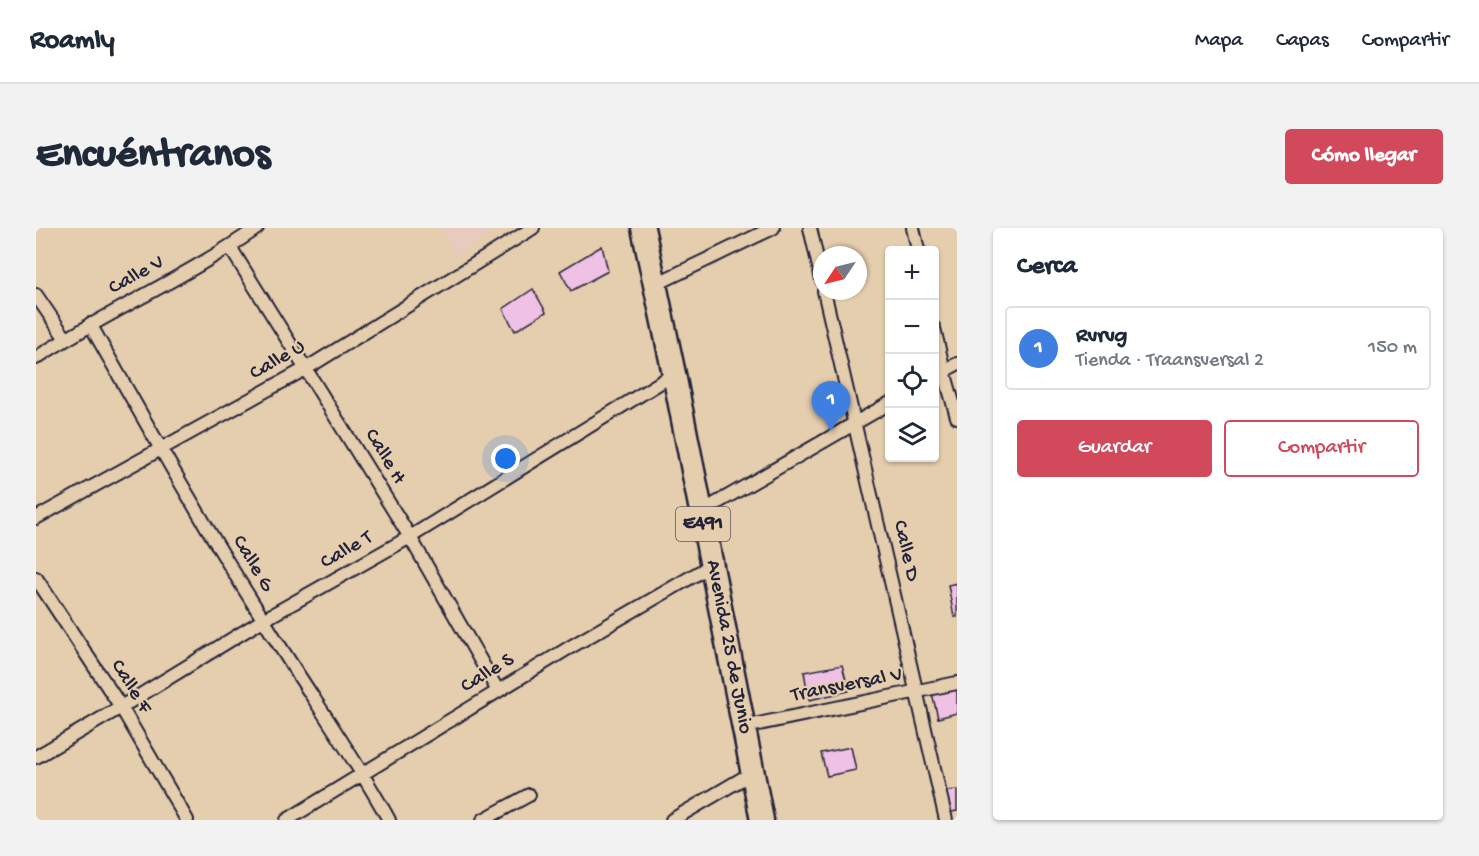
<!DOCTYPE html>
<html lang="es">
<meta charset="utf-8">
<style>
:root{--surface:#fff;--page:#f2f2f3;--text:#1f2937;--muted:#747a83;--line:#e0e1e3;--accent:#d1495b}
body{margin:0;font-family:"Gochi Hand",sans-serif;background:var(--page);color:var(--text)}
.controls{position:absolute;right:18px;top:18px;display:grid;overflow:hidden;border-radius:6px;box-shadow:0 2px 4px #0004}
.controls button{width:54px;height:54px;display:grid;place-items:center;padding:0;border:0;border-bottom:2px solid var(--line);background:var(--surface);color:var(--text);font:30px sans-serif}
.compass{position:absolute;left:777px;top:18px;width:54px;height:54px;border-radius:50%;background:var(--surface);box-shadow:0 2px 4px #0004;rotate:235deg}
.you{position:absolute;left:470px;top:231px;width:21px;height:21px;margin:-15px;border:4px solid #fff;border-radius:50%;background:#1a73e8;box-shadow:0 0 0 9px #1a73e833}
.badge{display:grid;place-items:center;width:39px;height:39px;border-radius:50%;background:var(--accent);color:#fff;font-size:20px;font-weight:700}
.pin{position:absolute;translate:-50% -50px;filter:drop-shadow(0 2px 3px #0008)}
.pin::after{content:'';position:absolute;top:32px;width:21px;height:18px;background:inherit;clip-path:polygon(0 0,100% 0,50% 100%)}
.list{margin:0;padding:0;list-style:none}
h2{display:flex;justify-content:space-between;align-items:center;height:78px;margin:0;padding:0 24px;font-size:26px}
h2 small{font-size:20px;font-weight:400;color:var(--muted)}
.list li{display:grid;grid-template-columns:39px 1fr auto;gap:18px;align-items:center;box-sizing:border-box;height:84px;margin:0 12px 12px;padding:0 12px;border:2px solid var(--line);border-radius:6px}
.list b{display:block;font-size:22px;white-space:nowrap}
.list p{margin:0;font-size:20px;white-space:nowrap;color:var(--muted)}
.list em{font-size:20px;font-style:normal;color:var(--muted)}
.actions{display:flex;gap:12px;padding:18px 24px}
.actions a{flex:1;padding:14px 0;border:2px solid var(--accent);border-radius:6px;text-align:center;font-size:21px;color:var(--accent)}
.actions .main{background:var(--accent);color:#fff}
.icon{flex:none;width:33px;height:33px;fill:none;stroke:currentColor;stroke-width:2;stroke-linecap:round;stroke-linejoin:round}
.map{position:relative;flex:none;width:921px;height:592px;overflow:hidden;border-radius:6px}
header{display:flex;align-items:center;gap:36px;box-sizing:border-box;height:84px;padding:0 30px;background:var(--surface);border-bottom:2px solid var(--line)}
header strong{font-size:28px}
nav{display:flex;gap:33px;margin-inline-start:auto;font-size:21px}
.intro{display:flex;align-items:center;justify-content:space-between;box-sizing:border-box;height:144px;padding:0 36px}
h1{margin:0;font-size:42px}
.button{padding:15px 27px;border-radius:6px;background:var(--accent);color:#fff;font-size:21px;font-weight:700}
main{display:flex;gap:36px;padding:0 36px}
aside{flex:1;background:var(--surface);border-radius:6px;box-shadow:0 2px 4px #0004}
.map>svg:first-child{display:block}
.built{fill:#e8cabe}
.building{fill:#efc1e4;stroke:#22223b;stroke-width:1.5}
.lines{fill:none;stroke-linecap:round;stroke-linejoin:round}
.street-casing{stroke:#22223b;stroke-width:16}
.highway-casing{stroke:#22223b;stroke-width:27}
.street{stroke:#e5ceae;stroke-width:12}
.highway{stroke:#e5ceae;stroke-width:22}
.labels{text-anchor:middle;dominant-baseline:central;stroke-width:4.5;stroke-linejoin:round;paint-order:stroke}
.shield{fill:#e5ceae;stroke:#5c565e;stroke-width:1.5}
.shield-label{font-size:20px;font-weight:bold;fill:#22223b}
.street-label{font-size:21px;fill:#22223b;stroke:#e5ceae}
</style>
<header>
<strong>Roamly</strong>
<nav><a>Mapa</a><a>Capas</a><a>Compartir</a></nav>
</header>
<div class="intro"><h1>Encuéntranos</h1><a class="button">Cómo llegar</a></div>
<main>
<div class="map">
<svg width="921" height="592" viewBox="0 0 921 592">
<rect width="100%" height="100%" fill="#e5ceae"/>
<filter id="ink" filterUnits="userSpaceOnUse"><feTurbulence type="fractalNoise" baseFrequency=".0167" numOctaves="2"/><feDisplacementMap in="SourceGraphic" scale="12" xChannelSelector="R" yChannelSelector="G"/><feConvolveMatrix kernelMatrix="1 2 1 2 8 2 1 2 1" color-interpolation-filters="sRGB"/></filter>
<g filter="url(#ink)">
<path class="built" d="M403 0H466L420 28Z"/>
<path class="building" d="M566 18 572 43 535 63 524 43Z
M497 61 510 84 479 103 467 81Z
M921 355V389H918L912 357Z
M806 437 813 463 773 472 768 444Z
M921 459V485L902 490 896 465Z
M815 519 820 542 791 548 785 525Z
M921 562V583L915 584 909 563Z"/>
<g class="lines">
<defs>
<path id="street" d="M774 0 786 52
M877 0 882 22
M194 19 374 309 462 463
M618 57 737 0
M788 63 910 592
M0 67 30 111
M54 96C110 195 166 295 227 391 268 459 315 522 353 592
M898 100 908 143 921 189
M0 130C71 84 151 49 221 0
M898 148 921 136
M665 284 854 175
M0 290 271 140 497 0
M0 350 85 479 151 592
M708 499 921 455
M0 529 85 479 227 392 374 309 638 146
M251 592 531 421 676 337
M447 592 493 567
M636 592 716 545"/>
<path id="highway" d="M607 0 638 146 726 592"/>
</defs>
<use href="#street" class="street-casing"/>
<use href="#highway" class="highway-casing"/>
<use href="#street" class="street"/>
<use href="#highway" class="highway"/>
</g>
</g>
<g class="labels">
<rect class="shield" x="640" y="279" width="54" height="34" rx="4.5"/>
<g class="shield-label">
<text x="667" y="296">E491</text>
</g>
<g class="street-label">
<text transform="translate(101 48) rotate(-29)">Calle V</text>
<text transform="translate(242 133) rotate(-30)">Calle U</text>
<text transform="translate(348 229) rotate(59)">Calle H</text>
<text transform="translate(311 323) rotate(-30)">Calle T</text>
<text transform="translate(869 323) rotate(77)">Calle D</text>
<text transform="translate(216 336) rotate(59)">Calle G</text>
<text transform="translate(692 419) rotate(79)">Avenida 25 de Junio</text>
<text transform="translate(452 446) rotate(-31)">Calle S</text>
<text transform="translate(811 458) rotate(-11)">Transversal V</text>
<text transform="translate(94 459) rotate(58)">Calle F</text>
</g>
</g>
</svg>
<div class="controls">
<button>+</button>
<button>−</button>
<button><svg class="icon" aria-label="locate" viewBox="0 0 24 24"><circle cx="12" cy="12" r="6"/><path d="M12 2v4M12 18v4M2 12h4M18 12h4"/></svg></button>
<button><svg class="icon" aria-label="layers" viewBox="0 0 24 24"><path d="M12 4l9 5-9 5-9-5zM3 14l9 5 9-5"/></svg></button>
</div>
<svg class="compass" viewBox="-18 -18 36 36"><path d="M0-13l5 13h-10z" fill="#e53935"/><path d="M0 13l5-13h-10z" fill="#747a83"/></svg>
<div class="you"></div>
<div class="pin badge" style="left:795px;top:203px;background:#3f7fe0">1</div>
</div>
<aside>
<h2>Cerca<small></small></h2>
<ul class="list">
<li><span class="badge" style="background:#3f7fe0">1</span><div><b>Rvrvg</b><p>Tienda · Traansversal 2</p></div><em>150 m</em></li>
</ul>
<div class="actions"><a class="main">Guardar</a><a>Compartir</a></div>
</aside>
</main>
